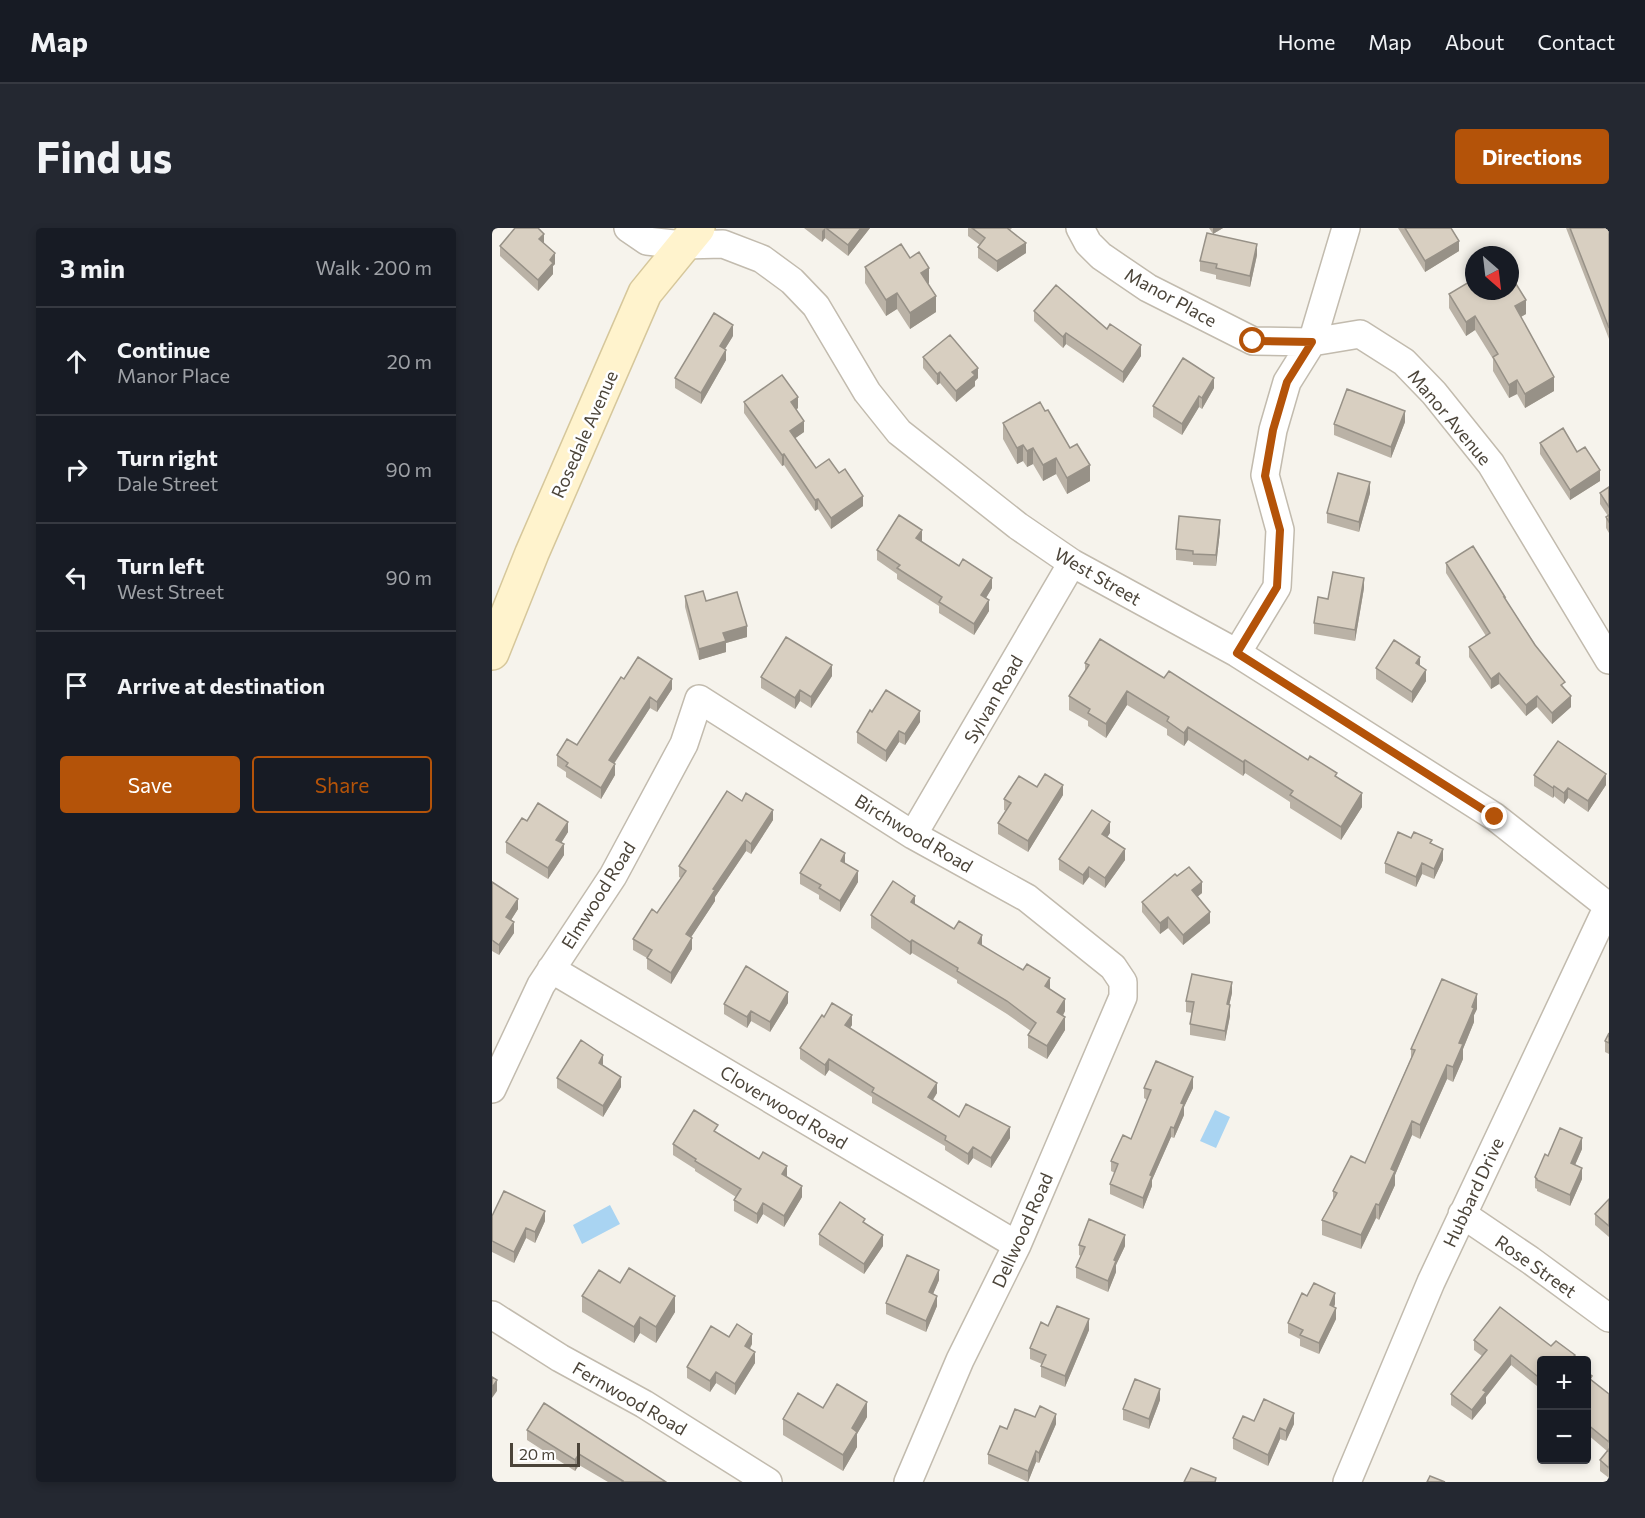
<!DOCTYPE html>
<meta charset="utf-8">
<style>
:root{--surface:#171b24;--page:#242831;--text:#f1f3f6;--muted:#9ea1a6;--line:#363941;--accent:#b45309}
body{margin:0;font-family:Commissioner,sans-serif;background:var(--page);color:var(--text)}
.controls{position:absolute;right:18px;bottom:18px;display:grid;overflow:hidden;border-radius:6px;box-shadow:0 3px 9px #0003}
.controls button{width:54px;height:54px;display:grid;place-items:center;padding:0;border:0;border-bottom:2px solid var(--line);background:var(--surface);color:var(--text);font:30px sans-serif}
.compass{position:absolute;left:973px;top:18px;width:54px;height:54px;border-radius:50%;background:var(--surface);box-shadow:0 3px 9px #0003;rotate:152deg}
.scale{position:absolute;left:18px;bottom:15px;width:70px;box-sizing:border-box;padding-left:6px;border:3px solid #4b4439;border-top:0;font-size:16px;line-height:21px;white-space:nowrap;color:#4b4439;-webkit-text-stroke:4px #fff;paint-order:stroke}
.stop{position:absolute;width:18px;height:18px;margin:-14px;border:4px solid #b45309;border-radius:50%;background:#fff}
.stop.end{background:#b45309;border-color:#fff;box-shadow:0 2px 6px #0008}
.list{margin:0;padding:0;list-style:none}
h2{display:flex;justify-content:space-between;align-items:center;height:78px;margin:0;padding:0 24px;font-size:26px}
h2 small{font-size:20px;font-weight:400;color:var(--muted)}
.list li{display:grid;grid-template-columns:39px 1fr auto;gap:18px;align-items:center;box-sizing:border-box;height:108px;padding:0 24px;border-top:2px solid var(--line)}
.list b{display:block;font-size:22px;white-space:nowrap}
.list p{margin:0;font-size:20px;white-space:nowrap;color:var(--muted)}
.list em{font-size:20px;font-style:normal;color:var(--muted)}
.actions{display:flex;gap:12px;padding:18px 24px}
.actions a{flex:1;padding:14px 0;border:2px solid var(--accent);border-radius:6px;text-align:center;font-size:21px;color:var(--accent)}
.actions .main{background:var(--accent);color:#fff}
.icon{flex:none;width:33px;height:33px;fill:none;stroke:currentColor;stroke-width:2;stroke-linecap:round;stroke-linejoin:round}
.map{position:relative;flex:none;width:1117px;height:1254px;overflow:hidden;border-radius:6px}
header{display:flex;align-items:center;gap:36px;box-sizing:border-box;height:84px;padding:0 30px;background:var(--surface);border-bottom:2px solid var(--line)}
header strong{font-size:28px}
nav{display:flex;gap:33px;margin-inline-start:auto;font-size:21px}
.intro{display:flex;align-items:center;justify-content:space-between;box-sizing:border-box;height:144px;padding:0 36px}
h1{margin:0;font-size:42px}
.button{padding:15px 27px;border-radius:6px;background:var(--accent);color:#fff;font-size:21px;font-weight:700}
main{display:flex;gap:36px;padding:0 36px}
aside{flex:1;background:var(--surface);border-radius:6px;box-shadow:0 3px 9px #0003}
.map>svg:first-child{display:block}
.water{fill:#a9d4f2}
.lines{fill:none;stroke-linecap:round;stroke-linejoin:round}
.street-casing{stroke:#c2bbae;stroke-width:30}
.secondary-casing{stroke:#d6c79b;stroke-width:36}
.street{stroke:#fff;stroke-width:27}
.secondary{stroke:#fff3cd;stroke-width:33}
.wall{fill:#bab2a6}
.shaded-wall{fill:#979187}
.building{fill:#d8cfc1;stroke:#979187;stroke-width:1.5}
.route{stroke:#b45309;stroke-width:8}
.labels{text-anchor:middle;dominant-baseline:central;stroke-width:5;stroke-linejoin:round;paint-order:stroke}
.street-label{font-size:18px;fill:#4b4439;stroke:#fff}
</style>
<header>
<strong>Map</strong>
<nav><a>Home</a><a>Map</a><a>About</a><a>Contact</a></nav>
</header>
<div class="intro"><h1>Find us</h1><a class="button">Directions</a></div>
<main>
<aside>
<h2>3 min<small>Walk · 200 m</small></h2>
<ul class="list">
<li><svg class="icon" aria-label="ahead" viewBox="0 0 24 24"><path d="M12 20V5M6 11l6-6 6 6"/></svg><div><b>Continue</b><p>Manor Place</p></div><em>20 m</em></li>
<li><svg class="icon" aria-label="right" viewBox="0 0 24 24"><path d="M7 20v-9h11M14 6l5 5-5 5"/></svg><div><b>Turn right</b><p>Dale Street</p></div><em>90 m</em></li>
<li><svg class="icon" aria-label="left" viewBox="0 0 24 24"><path d="M17 20v-9H6M10 6l-5 5 5 5"/></svg><div><b>Turn left</b><p>West Street</p></div><em>90 m</em></li>
<li><svg class="icon" aria-label="arrive" viewBox="0 0 24 24"><path d="M6 21V4h12l-3 4 3 4H6"/></svg><div><b>Arrive at destination</b></div></li>
</ul>
<div class="actions"><a class="main">Save</a><a>Share</a></div>
</aside>
<div class="map">
<svg width="1117" height="1254" viewBox="0 0 1117 1254">
<rect width="100%" height="100%" fill="#f6f3ec"/>
<path class="water" d="M723 882 738 889 724 920 708 913Z
M118 977 128 996 90 1016 81 997Z"/>
<g class="lines">
<defs>
<path id="street" d="M136 0 155 13 191 17 231 16 270 31 300 53 324 78 375 164 407 204 526 298 580 335 745 425 1003 589 1117 679
M588 0 596 15 609 28 656 60 761 113 820 114 868 106 912 134 942 165 999 236 1117 432
M745 425 785 359 788 302 773 247 781 202 795 154 820 114 854 0
M421 607 580 335
M59 741 525 1017
M0 861 49 757 121 648 192 516 207 471 421 607 535 670 621 739 631 754V769L525 1017 468 1132 416 1254
M970 986 1038 1032 1117 1090
M0 1087 68 1130 152 1176 276 1254
M855 1254 939 1054 1116 678"/>
<path id="secondary" d="M0 425 40 325 153 65 206 0"/>
</defs>
<use href="#street" class="street-casing"/>
<use href="#secondary" class="secondary-casing"/>
<use href="#street" class="street"/>
<use href="#secondary" class="secondary"/>
</g>
<path class="wall" d="M312 0H378L356 28 333 10 330 14Z
M476 0H520L518 2 534 25 505 44 486 30V19L488 17 476 8Z
M717 0H731L721 6Z
M906 0H959L967 23 933 44Z
M1074 0H1117V111Z
M8 18 63 36 61 38V46L46 63 8 28Z
M765 27 758 59 724 51V47L708 43V33Z
M418 30 437 55 436 56 444 84 418 101 405 81 394 88 373 55V39Z
M957 66 1034 86 1029 89 1062 163 1033 180 1025 166 1017 170 1001 143V131L983 102 974 108 957 80Z
M542 83 649 128 631 155 574 116 571 120 542 93Z
M241 108 233 121 234 132 209 176 183 160V150Z
M431 129 486 150 483 153V158L464 174 448 155 445 157 431 140Z
M722 160 710 181 707 179 690 207 661 189V178Z
M252 174 306 180 304 182 312 204 303 210 324 240 371 278 339 301 326 281 323 283 292 237 290 238 252 185Z
M553 183 578 220 598 253 575 266 564 246 551 253 541 236 535 239 531 233 525 236 511 211V195Z
M913 194 899 230 842 207V196Z
M1048 215 1085 224 1108 253 1078 272 1048 226Z
M1117 259V305L1114 300V289L1116 288 1108 276V265Z
M878 265 867 304 835 295V285Z
M728 303 724 338 701 337V334L684 332V321Z
M429 314 500 360 494 370 497 383 482 407 447 385V378L405 351V346L385 332V322Z
M954 335 1013 371 1073 461 1079 479 1060 496 1045 479 1034 488 1007 456 999 461 977 429V419L994 408 954 345Z
M872 360 863 413 822 406V395Z
M193 368 214 373 255 409 234 415V424L207 432 193 379Z
M593 435 672 450 845 549 870 579 849 612 798 580V574L753 545 751 548 696 512 692 518 675 507V501L635 477 614 510 596 498V493L577 482V468L593 443Z
M928 438 934 453 920 475 884 451V440Z
M340 448 319 480 308 473 303 481 269 460V449Z
M132 451 180 461 165 484 158 480 122 536 123 547 109 571 74 549V544L65 538V527L85 517Z
M380 484 428 494 413 517 407 514 394 534 365 515V504Z
M1042 547 1114 557 1096 584 1076 570 1072 576 1062 568 1061 570 1042 558Z
M571 567 536 624 506 606V595L514 583 512 582V571Z
M250 573 281 592 259 626 254 623 223 669V673L199 709 200 721 179 756 155 741V730L141 722V711L165 685 189 650 187 649V638Z
M35 593 76 604 69 615 72 627 56 651 14 625V614Z
M618 605 615 609 633 632 613 660 597 649 591 657 567 642V631Z
M919 610 940 616 951 632 942 651 930 646 924 659 893 645V635Z
M353 635 366 654 348 684 327 671V667L308 656V645Z
M685 648 710 665 705 669 718 695 691 717 676 700 668 706 650 684V674Z
M0 654 26 681 19 692 22 705 7 727 0 723Z
M423 677 490 718 558 761 573 783 571 788 573 802 555 831 536 820V807L539 803 515 786 465 755V752L420 725 418 727 379 700V687Z
M740 765 737 777 738 788 733 813 698 807V796L700 785 694 784V773Z
M296 775 278 804 259 793 255 800 232 786V776Z
M985 781 982 787V794L971 821V831L961 854 955 851 928 911 920 907 903 947V957L887 992 884 990 869 1021 830 1007V992L841 971V963L873 935 919 830V821Z
M332 789 360 797 358 800 445 865 441 872 467 889 518 910 499 940 481 930 476 937 453 922V918L380 875V869L337 842 333 848 308 831V820Z
M1117 805V826L1113 824V813Z
M111 837 129 859 111 889 65 860V850Z
M652 860H701L692 879V887L682 910 679 909 660 952V958L651 981 618 966V956L623 945 619 943V933L639 911 655 872 652 870Z
M226 905 295 949 310 969 292 999 271 986 265 996 242 983V972L244 969 203 943V941L181 927V916Z
M1090 921 1083 937 1090 951 1078 978 1045 963V961L1043 960V949L1056 928Z
M1117 971V1009L1103 997V986Z
M0 988 53 993 43 1015 34 1010 22 1035 0 1024Z
M327 1006 391 1018 372 1046 327 1017Z
M587 1017 633 1018 624 1037V1044L616 1064 584 1050V1039L589 1028 587 1027Z
M447 1052 441 1066 445 1078 434 1104 394 1086V1075Z
M128 1055 183 1084 164 1115 148 1105 142 1115 90 1084V1068Z
M815 1068 843 1076 842 1079 844 1091 827 1126 808 1118V1111L796 1105V1095Z
M556 1098 597 1102 573 1159 549 1149V1138L550 1136 538 1131V1120Z
M237 1109 260 1116 258 1121 263 1135 243 1167 224 1155 218 1164 195 1150V1139Z
M982 1112 1059 1118 1083 1132H1050V1162L1019 1137 994 1169V1175L980 1192 959 1177V1166L990 1128 982 1122Z
M1095 1144 1100 1152 1117 1166V1250L1108 1243V1232L1115 1223 1095 1206Z
M668 1172 657 1201 631 1192V1181Z
M331 1180 375 1189 365 1206V1219L351 1243 291 1207V1191Z
M543 1189 564 1196 547 1235 544 1234 536 1254 496 1236V1226L515 1201Z
M762 1193 802 1196 794 1213 788 1211 776 1238 741 1221V1210Z
M35 1202 174 1254H116L87 1237 83 1243 35 1212Z"/>
<path class="shaded-wall" d="M333 0V10L330 14V3Z
M369 0H378L356 28V17Z
M721 0H731L721 6Z
M52 6V16L47 11Z
M967 13V23L933 44V33Z
M534 15V25L505 44V33Z
M765 16V27L758 59V48Z
M63 25V36L61 38V46L46 63V52L58 32Z
M437 40V55L429 61V45Z
M405 65V81L394 88V72Z
M444 68V84L418 101V85Z
M1034 72V86L1023 92V78Z
M983 88V102L974 108V94Z
M241 97V108L228 129V118Z
M574 105V116L571 120V109Z
M649 117V128L631 155V144Z
M234 122V132L209 176V165Z
M486 140V150L483 153V158L464 174V163L480 144Z
M448 144V155L445 157V146Z
M1062 149V163L1033 180V166Z
M722 150V160L710 181V170Z
M1025 152V166L1017 170V157Z
M707 168V179L690 207V196Z
M306 169V180L299 185V174Z
M913 183V194L899 230V219Z
M312 193V204L298 214V203Z
M531 217V233L525 236V220Z
M541 220V236L535 239V223Z
M292 226V237L290 238V227Z
M564 230V246L551 253V237Z
M598 237V253L575 266V250Z
M1108 242V253L1078 272V262Z
M878 254V265L867 304V294Z
M371 268V278L339 301V290Z
M326 271V281L323 283V272Z
M728 292V303L724 338V327Z
M430 302V313L424 321V310Z
M500 350V360L489 378V367Z
M872 350V360L863 413V402Z
M497 372V383L482 407V396Z
M255 398V409L234 415V424L207 432V421L231 405Z
M928 429V440L924 435Z
M340 437V448L319 480V469Z
M934 442V453L920 475V464Z
M1007 445V456L999 461V451Z
M180 451V461L165 484V474Z
M308 462V473L303 481V470Z
M635 463V477L614 510V496Z
M1045 468V479L1034 488V477Z
M1079 468V479L1060 496V485Z
M158 469V480L117 543V532Z
M428 483V494L413 517V506Z
M696 499V512L692 518V505Z
M407 503V514L394 534V523Z
M753 532V545L751 548V534Z
M123 536V547L109 571V560Z
M1114 546V557L1096 584V573Z
M571 557V567L536 624V613Z
M1062 558V568L1061 570V560Z
M1076 560V570L1072 576V565Z
M870 565V579L849 612V599Z
M281 582V592L259 626V616Z
M76 594V604L64 623V612Z
M618 594V605L610 617V606Z
M254 612V623L223 669V673L194 717V706L221 661Z
M72 616V627L56 651V640Z
M633 621V632L613 660V650Z
M951 621V632L942 651V641Z
M353 625V636L349 633Z
M930 635V646L924 659V649Z
M597 639V649L591 657V647Z
M366 643V654L348 684V673Z
M710 654V665L700 673V662Z
M423 668V681L419 674Z
M26 671V681L14 700V689Z
M718 684V695L691 717V707Z
M676 689V700L668 706V695Z
M22 694V705L7 727V717Z
M490 707V720L486 715Z
M200 710V721L179 756V745Z
M420 712V725L418 727V714Z
M558 750V763L553 758Z
M740 754V765L735 787V776Z
M296 764V775L278 804V794Z
M985 766V781L982 787V794L971 821V831L961 854V839L967 815Z
M573 771V783L565 797V784Z
M738 777V788L733 813V803Z
M259 783V793L255 800V789Z
M360 787V797L353 808V797Z
M573 789V802L555 831V818Z
M111 827V837L107 835Z
M337 831V842L333 848V837Z
M955 837V851L928 911V897Z
M129 849V859L111 889V878Z
M701 849V860L692 879V887L682 910V900L689 875Z
M445 855V865L436 879V869Z
M920 893V907L903 947V957L887 992V977L899 941Z
M518 899V910L499 940V930Z
M679 899V909L660 952V958L651 981V970L658 947Z
M1090 910V921L1079 946V935Z
M481 919V930L476 937V926Z
M295 938V949L290 946Z
M1090 940V951L1078 978V967Z
M310 958V969L292 999V988Z
M271 975V986L265 996V986Z
M884 976V990L869 1021V1007Z
M53 983V993L43 1015V1004Z
M34 1000V1010L22 1035V1024Z
M391 1007V1018L372 1046V1036Z
M633 1007V1018L624 1037V1044L616 1064V1053L622 1032Z
M447 1042V1052L437 1075V1064Z
M843 1065V1076L838 1088V1077Z
M183 1068V1084L164 1115V1099Z
M445 1068V1078L434 1104V1093Z
M844 1080V1091L827 1126V1115Z
M148 1089V1105L142 1115V1099Z
M597 1091V1102L573 1159V1148Z
M260 1106V1116L253 1128V1118Z
M263 1124V1135L243 1167V1156Z
M1019 1127V1137L994 1169V1175L980 1192V1182L991 1162Z
M224 1144V1155L218 1164V1153Z
M5 1152V1163L0 1170V1160Z
M668 1161V1172L657 1201V1191Z
M375 1174V1189L365 1206V1219L351 1243V1227L360 1200Z
M802 1185V1196L794 1213V1203Z
M564 1186V1196L547 1235V1225Z
M788 1200V1211L776 1238V1227Z
M544 1223V1234L536 1254V1243Z
M87 1226V1237L83 1243V1232Z"/>
<path class="building" d="M23 0H46L52 6 47 11 63 25 58 32 61 35 46 52 8 18Z
M334 0H369L356 17Z
M480 0H515L534 15 505 33 486 19 493 10Z
M913 0H959L967 13 933 33Z
M1078 0H1117V100Z
M715 5 765 16 758 48 724 40 725 36 708 33Z
M409 16 418 30 427 24 437 40 429 45 444 68 418 85 405 65 394 72 373 39Z
M982 51V63H1018V53L1021 51 1034 72 1023 78 1062 149 1033 166 1025 152 1017 157 1001 129 1006 126 983 88 974 94 957 66Z
M564 57 615 101 618 96 649 117 631 144 574 105 571 109 542 83Z
M222 85 241 97 228 118 234 122 209 165 183 150Z
M458 107 486 140 480 144 483 147 464 163 448 144 445 146 431 129Z
M691 130 722 150 710 170 707 168 690 196 661 178Z
M290 147 306 169 299 174 312 193 298 203 324 240 337 231 347 245 353 241 371 268 339 290 326 271 323 272 292 226 290 227 252 174Z
M855 161 913 183 899 219 842 196Z
M548 174 553 183 556 182 578 220 585 216 598 237 575 250 564 230 551 237 541 220 535 223 531 217 525 220 511 195Z
M1071 200 1085 224 1093 219 1108 242 1078 262 1048 215Z
M846 245 878 254 867 294 835 285Z
M1117 259V279L1108 265Z
M407 287 430 302 424 310 467 338 471 331 500 350 489 367 497 372 482 396 447 374 450 369 405 340 408 337 385 322Z
M1117 287V294L1114 289Z
M687 288 728 292 724 327 701 326V323L684 321Z
M981 318 1013 369H1012L1043 417 1073 454 1069 457 1079 468 1060 485 1045 468 1034 477 1007 445 999 451 977 419 998 405 954 335Z
M841 344 872 350 863 402 822 395 826 369 836 371Z
M211 363 214 373 245 364 255 398 231 405 234 413 207 421 193 368Z
M294 409 340 437 319 469 308 462 303 470 269 449Z
M608 411 672 450 677 443 816 532 818 528 845 545 843 548 870 565 849 599 798 567 801 563 753 532 751 534 696 499 692 505 675 493 677 489 635 463 614 496 596 485 598 481 577 468 597 437 593 435Z
M902 412 928 429 924 435 934 442 920 464 884 440Z
M146 429 180 451 165 474 158 469 117 532 123 536 109 560 74 538 76 535 65 527 75 511 85 517 129 449 132 451Z
M394 462 428 483 413 506 407 503 394 523 365 504 378 482 380 484Z
M1066 513 1114 546 1096 573 1076 560 1072 565 1062 558 1061 560 1042 547Z
M553 546 571 557 536 613 506 595 519 575 512 571 527 548 545 559Z
M235 563 250 573 254 565 281 582 259 616 254 612 221 661 223 662 194 706 200 710 179 745 155 730 160 722 141 711 160 681 165 685 194 643 187 638Z
M46 575 76 594 64 612 72 616 56 640 14 614 30 590 35 593Z
M600 582 618 594 610 606 633 621 613 650 597 639 591 647 567 631Z
M906 604 919 610 922 604 940 612 938 615 951 621 942 641 930 635 924 649 893 635Z
M329 611 353 625 349 633 366 643 348 673 327 660 329 657 308 645Z
M697 639 710 654 700 662 718 684 691 707 676 689 668 695 650 674 683 646 685 648Z
M401 653 423 668 419 674 462 701 467 693 490 707 486 715 531 742 535 736 558 750 553 758 573 771 565 784 573 789 555 818 536 807 544 795 515 773 465 743 466 740 420 712 418 714 379 687Z
M0 654 26 671 14 689 22 694 7 717 0 712Z
M254 738 296 764 278 794 259 783 255 789 232 776Z
M700 746 740 754 735 776 738 777 733 803 698 796 702 774 694 773Z
M950 751 985 766 980 779 982 780 967 815 971 816 961 839 955 837 928 897 920 893 899 941 903 943 887 977 884 976 869 1007 830 992 845 965 841 963 859 928 873 935 923 822 919 821Z
M340 775 360 787 353 797 445 855 436 869 467 889 474 876 518 899 499 930 481 919 476 926 453 912 454 908 380 864 382 860 337 831 333 837 308 820 330 787 332 789Z
M1117 805V815L1113 813Z
M89 812 111 827 107 835 129 849 111 878 65 850Z
M664 833 701 849 689 875 692 876 682 900 679 899 658 947 660 948 651 970 618 956 626 936 619 933 631 907 639 911 659 862 652 860Z
M202 882 226 897 222 903 267 931 271 924 295 938 290 946 310 958 292 988 271 975 265 986 242 972 249 961 203 933 204 931 181 916Z
M1068 900 1090 910 1079 935 1090 940 1078 967 1045 952V951L1043 949 1053 926 1056 928Z
M12 963 53 983 43 1004 34 1000 22 1024 0 1013V988Z
M1117 971V998L1103 986Z
M348 974 373 991 371 994 391 1007 372 1036 327 1006Z
M597 991 633 1007 622 1032 624 1033 616 1053 584 1039 593 1019 587 1017Z
M415 1027 447 1042 437 1064 445 1068 434 1093 394 1075Z
M137 1040 183 1068 164 1099 148 1089 142 1099 90 1068 107 1042 128 1055Z
M822 1055 843 1065 838 1077 844 1080 827 1115 808 1107 811 1102 796 1095 810 1065 815 1068Z
M565 1078 597 1091 573 1148 549 1138 554 1127 538 1120 549 1094 556 1098Z
M1008 1079 1059 1118 1064 1113 1083 1127 1080 1130 1082 1132H1050V1152L1019 1127 991 1162 994 1164 980 1182 959 1166 995 1122 982 1112Z
M245 1096 260 1106 253 1118 263 1124 243 1156 224 1144 218 1153 195 1139 219 1098 237 1109Z
M1095 1144 1100 1148 1098 1151 1117 1166V1214L1095 1196Z
M0 1149 5 1152 0 1160Z
M643 1151 668 1161 657 1191 631 1181Z
M345 1156 375 1174 360 1200 365 1204 351 1227 291 1191 306 1165 331 1180Z
M772 1171 802 1185 794 1203 788 1200 776 1227 741 1210 751 1188 762 1193Z
M52 1175 174 1254H130L131 1253 87 1226 83 1232 35 1202Z
M548 1178 564 1186 547 1225 544 1223 536 1243 496 1226 508 1198 515 1201 523 1181 543 1189Z
M1117 1221V1240L1108 1232Z
M699 1240 724 1250 723 1254H692Z
M938 1248 953 1254H935Z"/>
<g class="lines">
<path class="route" d="M761 113 820 114 795 154 781 202 773 248 788 302 785 359 745 425 1003 589"/>
</g>
<g class="labels">
<g class="street-label">
<text transform="translate(679 69) rotate(29)">Manor Place</text>
<text transform="translate(958 189) rotate(50)">Manor Avenue</text>
<text transform="translate(92 206) rotate(-66)">Rosedale Avenue</text>
<text transform="translate(606 348) rotate(30)">West Street</text>
<text transform="translate(501 471) rotate(-60)">Sylvan Road</text>
<text transform="translate(422 605) rotate(31)">Birchwood Road</text>
<text transform="translate(106 667) rotate(-58)">Elmwood Road</text>
<text transform="translate(292 879) rotate(31)">Cloverwood Road</text>
<text transform="translate(981 964) rotate(-65)">Hubbard Drive</text>
<text transform="translate(530 1002) rotate(-66)">Dellwood Road</text>
<text transform="translate(1044 1038) rotate(35)">Rose Street</text>
<text transform="translate(138 1170) rotate(30)">Fernwood Road</text>
</g>
</g>
</svg>
<div class="controls">
<button>+</button>
<button>−</button>
</div>
<svg class="compass" viewBox="-18 -18 36 36"><path d="M0-13l5 13h-10z" fill="#e53935"/><path d="M0 13l5-13h-10z" fill="#9ea1a6"/></svg>
<div class="scale">20 m</div>
<div class="stop" style="left:761px;top:113px"></div>
<div class="stop end" style="left:1003px;top:589px"></div>
</div>
</main>
